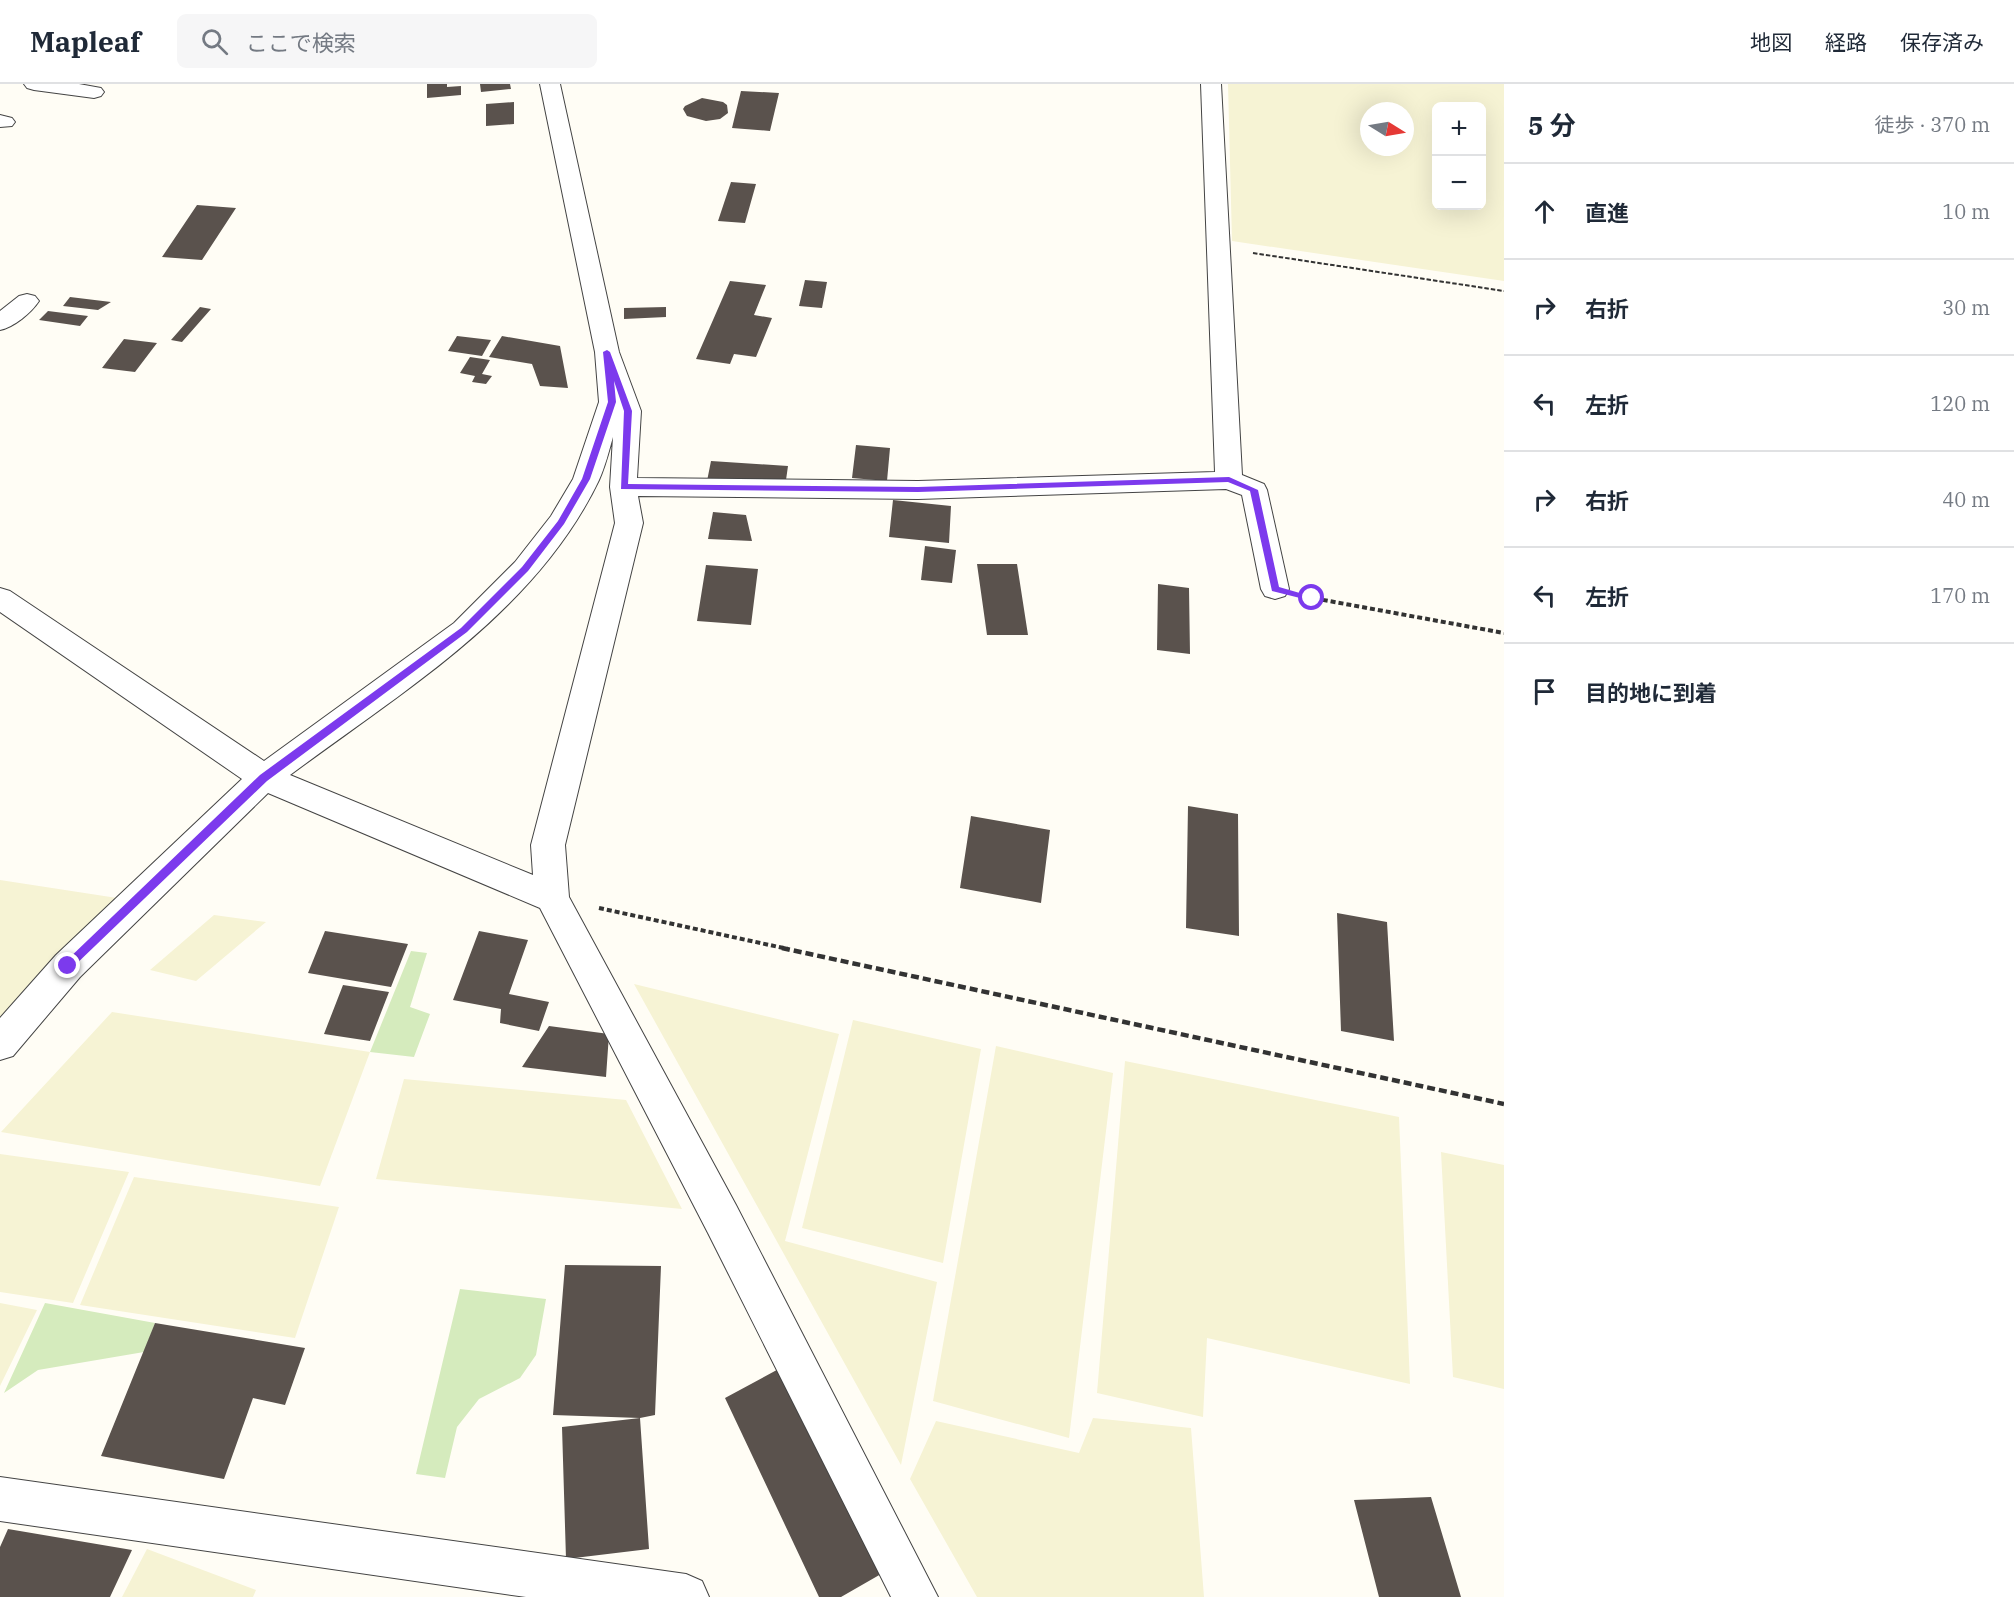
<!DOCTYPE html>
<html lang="ja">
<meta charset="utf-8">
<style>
:root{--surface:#fff;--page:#f6f6f7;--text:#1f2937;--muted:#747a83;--line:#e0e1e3}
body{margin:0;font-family:"IBM Plex Serif","Noto Sans JP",serif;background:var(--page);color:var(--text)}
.controls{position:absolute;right:18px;top:18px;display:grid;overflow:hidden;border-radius:9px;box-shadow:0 6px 24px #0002}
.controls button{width:54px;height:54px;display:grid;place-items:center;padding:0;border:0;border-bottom:2px solid var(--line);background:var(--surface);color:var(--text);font:30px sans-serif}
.compass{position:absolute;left:1360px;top:18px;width:54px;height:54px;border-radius:50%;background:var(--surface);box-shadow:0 6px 24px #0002;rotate:101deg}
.stop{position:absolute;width:18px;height:18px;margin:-14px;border:4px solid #7c3aed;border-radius:50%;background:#fff}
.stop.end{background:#7c3aed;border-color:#fff;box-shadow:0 2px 6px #0008}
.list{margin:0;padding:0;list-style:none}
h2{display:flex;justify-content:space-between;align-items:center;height:78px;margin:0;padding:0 24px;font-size:26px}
h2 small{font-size:20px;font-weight:400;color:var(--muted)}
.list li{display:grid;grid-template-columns:39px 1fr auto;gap:18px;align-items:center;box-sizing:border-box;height:96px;padding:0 24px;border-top:2px solid var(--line)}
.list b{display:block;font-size:22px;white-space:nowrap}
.list em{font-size:20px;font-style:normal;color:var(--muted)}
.icon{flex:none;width:33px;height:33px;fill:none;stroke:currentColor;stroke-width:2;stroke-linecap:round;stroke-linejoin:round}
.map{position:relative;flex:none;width:1504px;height:1513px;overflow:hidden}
header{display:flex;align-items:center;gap:36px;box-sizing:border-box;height:84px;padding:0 30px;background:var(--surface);border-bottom:2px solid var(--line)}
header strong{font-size:28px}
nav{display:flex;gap:33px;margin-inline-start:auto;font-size:21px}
.search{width:420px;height:54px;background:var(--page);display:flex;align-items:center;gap:15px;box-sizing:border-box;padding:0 21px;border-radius:9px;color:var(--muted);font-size:22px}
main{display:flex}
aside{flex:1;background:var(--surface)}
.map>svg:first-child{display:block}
.farmland{fill:#f6f3d4;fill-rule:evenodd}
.green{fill:#d5ebbd}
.building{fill:#5a524d}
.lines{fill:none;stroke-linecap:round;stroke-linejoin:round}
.minor-casing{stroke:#444;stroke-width:2}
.path-far2{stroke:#333;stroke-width:2;stroke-dasharray:4.5 2;stroke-linecap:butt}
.path-far1{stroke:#333;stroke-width:4;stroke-dasharray:5 3;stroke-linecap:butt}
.path{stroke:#333;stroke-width:4.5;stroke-dasharray:8 4;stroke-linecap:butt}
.minor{fill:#fff;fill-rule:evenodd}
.route{fill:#7c3aed}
</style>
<header>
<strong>Mapleaf</strong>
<div class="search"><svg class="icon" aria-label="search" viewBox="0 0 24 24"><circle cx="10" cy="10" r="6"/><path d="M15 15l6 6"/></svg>ここで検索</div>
<nav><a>地図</a><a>経路</a><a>保存済み</a></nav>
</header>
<main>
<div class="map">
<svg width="1504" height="1513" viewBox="0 0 1504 1513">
<rect width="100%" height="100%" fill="#fffdf5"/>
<path class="farmland" d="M1228 0H1504V197L1232 157ZM1436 22H1482V122H1436ZM1369 27H1405V63H1369Z
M0 796 117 814 0 934Z
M214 831 266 838 196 897 150 886Z
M634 900 839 950 785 1157 937 1198 901 1381Z
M112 928 370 968 320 1102 1 1048Z
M853 936 981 965 943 1179 802 1144Z
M996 962 1113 989 1069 1354 933 1317Z
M1125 977 1399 1033 1410 1300 1207 1254 1203 1333 1097 1309Z
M404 995 626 1016 682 1125 376 1095Z
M1441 1068 1504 1081V1305L1453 1293Z
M0 1070 129 1088 73 1219 0 1208Z
M134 1093 339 1123 295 1254 80 1221Z
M0 1219 37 1226 0 1302Z
M1093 1334 1191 1344 1204 1513H977L910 1395 936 1337 1079 1369Z
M147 1465 256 1506 253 1513H122Z"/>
<path class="green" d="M411 867 427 869 410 923 430 930 414 973 370 968Z
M460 1205 546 1215 536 1271 520 1294 479 1315 457 1343 445 1394 416 1390Z
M45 1219 155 1239 144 1268 38 1286 4 1309Z"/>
<path class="building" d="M427 0H447V3L461 2V11L427 14Z
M480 0H510L511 5 481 8Z
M741 7 779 9 770 47 732 44Z
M702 14 723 18 727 21 728 29 720 35 706 37 687 32 683 25 685 22Z
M514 18V40L486 42V20Z
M731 98 756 100 745 139 718 137Z
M197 121 236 124 202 176 162 173Z
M805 196 827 198 822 224 799 222Z
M730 197 766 201 754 231 772 234 756 273 734 270 730 280 696 275Z
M70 213 111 218 98 226 63 222Z
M200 223 211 225 182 258 171 256Z
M666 223V233L624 235V224Z
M48 227 88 232 80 242 39 236Z
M457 252 491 256 482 272 448 267Z
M502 252 560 262 568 304 540 302 532 280 489 273Z
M124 255 157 259 135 288 102 284Z
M470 273 490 276 482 290 492 292 486 300 472 298 475 292 460 289Z
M856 361 890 364 887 397 852 394Z
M711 377 788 382 785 403 707 397Z
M893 416 951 422 949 459 889 453Z
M713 428 746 431 752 457 708 455Z
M925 462 956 466 952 499 921 496Z
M977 480H1017L1028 551H987Z
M706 481 758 485 751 541 697 537Z
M1158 500 1189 504 1190 570 1157 566Z
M1188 722 1238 730 1239 852 1186 844Z
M971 732 1050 746 1041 819 960 804Z
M1337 829 1387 838 1394 957 1341 947Z
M325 847 408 860 391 903 308 889Z
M479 847 528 856 509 910 549 918 539 947 500 939 501 925 453 916Z
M343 901 389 908 370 957 324 950Z
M549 942 609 950 606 993 522 983Z
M565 1181 661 1182 655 1331 640 1334 553 1331Z
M155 1239 305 1264 285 1321 253 1314 224 1395 101 1372Z
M786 1281 888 1486 841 1513H819L725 1314Z
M640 1334 649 1465 566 1475 562 1343Z
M1431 1413 1461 1513H1379L1354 1416Z
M8 1445 132 1466 110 1513H0V1463Z"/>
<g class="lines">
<defs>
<path id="minor" d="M24 0H79L101 4 104 8 101 12 94 14 34 6 27 4Z
M540 0H560L619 268 641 327 637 394 918 397 1215 388 1201 0H1221L1242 391 1264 400 1267 406 1289 505 1285 512 1275 515 1265 512 1261 505 1242 411 1226 405 918 415 638 412 643 439 565 761 569 813 736 1121 938 1513H891L708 1149 540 824 268 709 80 893 13 972 0 976V934L56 871 242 695 0 528V504L10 507 264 677 454 539 515 478 551 432 573 395 599 318 595 268ZM613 353 610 403 615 439 531 761 533 791 290 691C403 607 536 528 599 396 605 383 609 367 613 353Z
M0 31 12 34 15 38 12 42 0 43Z
M27 210 35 212 39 217C31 229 14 243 0 246V227L19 212Z
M0 1393 686 1490 702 1497 709 1513H526L0 1437Z"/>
</defs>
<use href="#minor" class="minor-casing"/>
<path class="path-far2" d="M1253 169 1504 207"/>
<path class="path-far1" d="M1307 513 1504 549
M599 824 788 865"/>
<path class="path" d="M782 864 1504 1020"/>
<use href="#minor" class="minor"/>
</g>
<path class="route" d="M607 266 610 268 632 327 628 400 918 403 1229 393 1258 406 1279 503 1317 514 1312 517 1272 507 1250 407 1228 398 918 408 621 405 624 327 614 297 616 318 590 395 564 440 528 487 467 548 267 697 71 885H64V879L260 691 461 544 522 483 558 437 582 395 608 318 603 268Z"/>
</svg>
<div class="controls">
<button>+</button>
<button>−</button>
</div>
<svg class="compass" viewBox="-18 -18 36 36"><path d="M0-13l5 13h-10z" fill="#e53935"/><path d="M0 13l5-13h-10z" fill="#747a83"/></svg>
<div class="stop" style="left:1312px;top:514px"></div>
<div class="stop end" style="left:68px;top:882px"></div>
</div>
<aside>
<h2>5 分<small>徒歩 · 370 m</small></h2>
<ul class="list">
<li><svg class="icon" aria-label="ahead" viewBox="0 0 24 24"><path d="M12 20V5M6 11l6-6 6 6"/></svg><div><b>直進</b></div><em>10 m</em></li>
<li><svg class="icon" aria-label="right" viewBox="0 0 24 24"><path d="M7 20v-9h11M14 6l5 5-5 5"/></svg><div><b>右折</b></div><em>30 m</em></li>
<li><svg class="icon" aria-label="left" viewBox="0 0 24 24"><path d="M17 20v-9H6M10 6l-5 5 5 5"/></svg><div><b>左折</b></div><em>120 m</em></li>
<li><svg class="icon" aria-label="right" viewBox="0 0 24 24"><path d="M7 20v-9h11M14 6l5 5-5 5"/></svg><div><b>右折</b></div><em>40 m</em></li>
<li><svg class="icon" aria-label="left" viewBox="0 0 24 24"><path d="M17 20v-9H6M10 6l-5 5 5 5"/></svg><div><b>左折</b></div><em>170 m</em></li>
<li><svg class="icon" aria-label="arrive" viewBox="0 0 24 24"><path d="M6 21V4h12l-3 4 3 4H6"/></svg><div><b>目的地に到着</b></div></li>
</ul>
</aside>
</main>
